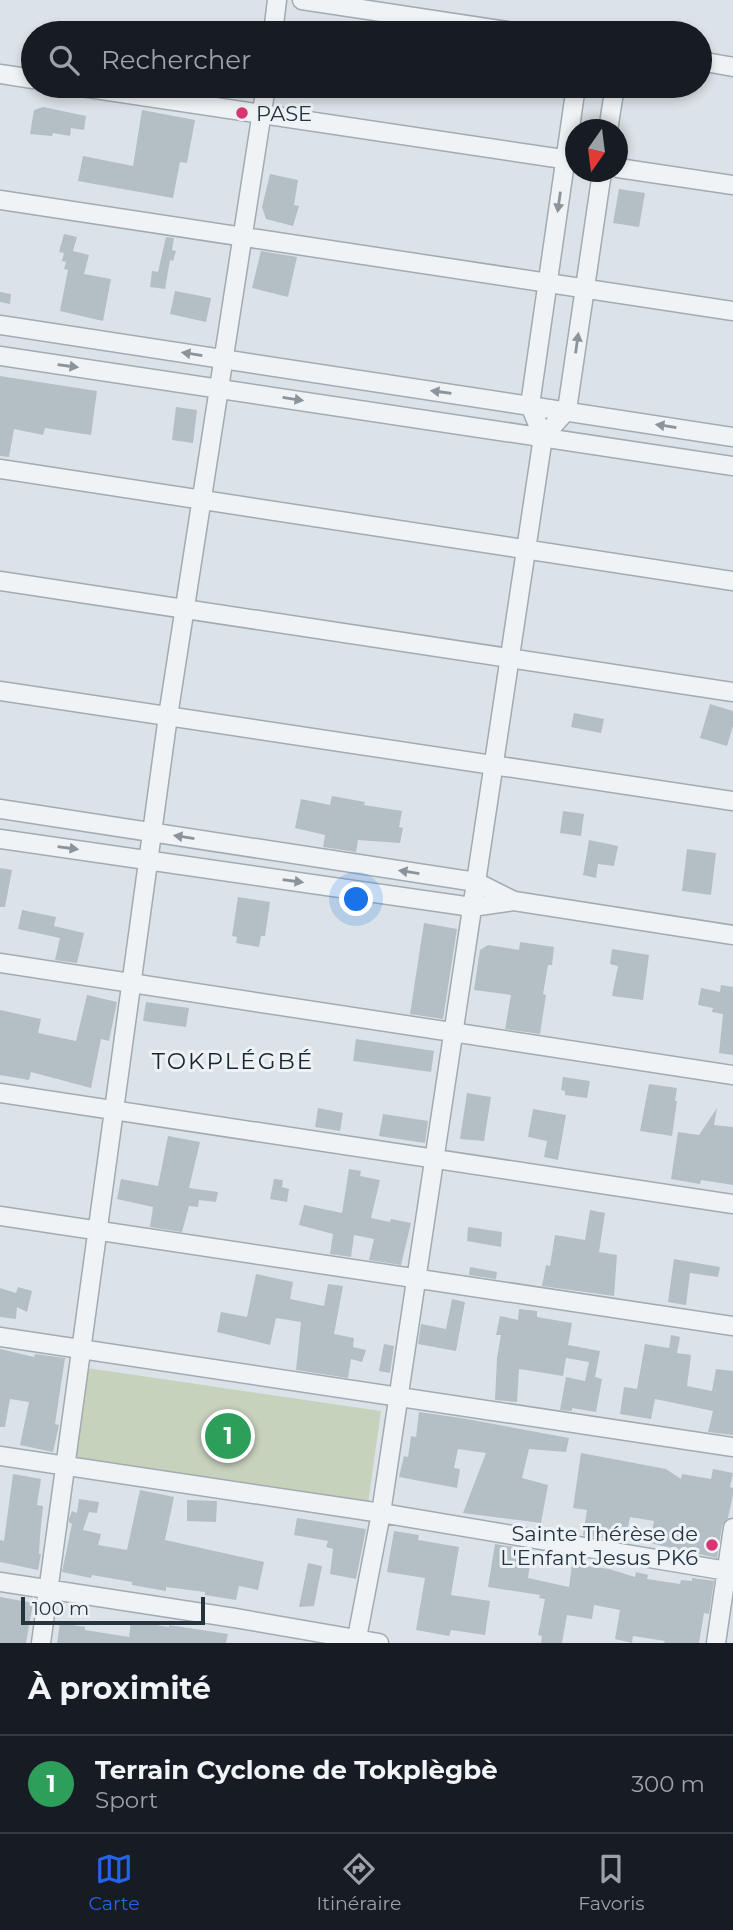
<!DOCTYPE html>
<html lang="fr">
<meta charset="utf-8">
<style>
:root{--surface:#171b24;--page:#20242c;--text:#f1f3f6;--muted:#9ea1a6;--line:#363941;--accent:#2563eb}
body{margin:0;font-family:Montserrat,sans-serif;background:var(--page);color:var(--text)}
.compass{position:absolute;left:565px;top:119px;width:63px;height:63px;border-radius:50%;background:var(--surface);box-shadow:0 4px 10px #0003;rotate:194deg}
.scale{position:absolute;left:21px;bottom:18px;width:184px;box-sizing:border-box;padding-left:7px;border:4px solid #25343f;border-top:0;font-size:19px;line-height:24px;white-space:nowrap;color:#25343f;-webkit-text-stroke:5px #ecf2f5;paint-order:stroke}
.you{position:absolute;left:357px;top:900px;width:24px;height:24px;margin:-18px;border:5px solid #fff;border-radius:50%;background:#1a73e8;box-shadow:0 0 0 10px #1a73e833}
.badge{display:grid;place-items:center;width:46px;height:46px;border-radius:50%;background:var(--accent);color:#fff;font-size:23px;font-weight:700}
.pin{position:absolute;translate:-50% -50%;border:4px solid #fff;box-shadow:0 2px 7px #0006}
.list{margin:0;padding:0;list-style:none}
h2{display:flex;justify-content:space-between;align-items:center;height:91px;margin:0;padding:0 28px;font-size:30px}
h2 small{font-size:23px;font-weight:400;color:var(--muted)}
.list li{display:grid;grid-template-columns:46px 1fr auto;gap:21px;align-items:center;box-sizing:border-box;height:98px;padding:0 28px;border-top:2px solid var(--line)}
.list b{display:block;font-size:26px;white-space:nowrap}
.list p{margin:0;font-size:23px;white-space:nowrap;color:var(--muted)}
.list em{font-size:23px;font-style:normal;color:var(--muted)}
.icon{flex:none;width:38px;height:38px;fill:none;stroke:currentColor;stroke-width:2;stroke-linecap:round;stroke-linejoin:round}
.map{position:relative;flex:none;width:733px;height:1643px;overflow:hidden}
.search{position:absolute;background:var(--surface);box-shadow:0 4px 10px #0003;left:21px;right:21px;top:21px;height:77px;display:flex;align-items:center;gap:18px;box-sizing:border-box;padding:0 24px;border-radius:38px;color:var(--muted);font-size:26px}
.sheet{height:189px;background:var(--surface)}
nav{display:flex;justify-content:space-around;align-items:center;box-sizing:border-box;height:98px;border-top:2px solid var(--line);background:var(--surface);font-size:19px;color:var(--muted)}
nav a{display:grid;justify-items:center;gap:4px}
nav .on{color:var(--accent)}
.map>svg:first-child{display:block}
.green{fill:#c7d2bd}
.building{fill:#b3bec5}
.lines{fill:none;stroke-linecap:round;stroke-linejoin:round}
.minor-casing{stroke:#a1abb2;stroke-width:21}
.minor{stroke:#eff3f6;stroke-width:18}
.oneway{fill:#8a949a}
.poi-dot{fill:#d83672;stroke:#ecf2f5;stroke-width:2.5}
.labels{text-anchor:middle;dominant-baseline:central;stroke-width:6;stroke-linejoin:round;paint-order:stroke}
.poi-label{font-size:21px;fill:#25343f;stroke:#ecf2f5;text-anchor:start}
.neighbourhood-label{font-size:23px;letter-spacing:2px;fill:#172530;stroke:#ecf2f5}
</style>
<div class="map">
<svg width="733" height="1643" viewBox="0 0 733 1643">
<rect width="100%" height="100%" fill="#dce3e8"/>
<path class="green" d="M87 1368 381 1411 368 1504 74 1460Z"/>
<path class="building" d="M43 107 86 116 84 130 71 128 70 136 53 133 52 136 30 134 34 110Z
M142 110 195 120 187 163 180 162 173 198 78 181 83 156 133 166Z
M270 174 298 180 294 205 299 206 293 226 266 219 262 207Z
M619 189 645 193 639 227 613 223Z
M64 234 77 237 73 251 89 255 84 274 111 279 103 321 60 311 68 270 64 269 66 262 62 261 64 253 59 252Z
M166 237 174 238 172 250 176 251 173 261 170 260 165 289 150 287 152 271 158 272Z
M261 251 297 257 288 297 252 288Z
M175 291 211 298 206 322 170 314Z
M0 292 11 294 10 304 0 302Z
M0 376 97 391 91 435 45 428 43 435 14 429 9 457 0 456Z
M176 407 197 410 193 443 172 440Z
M710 704 733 711V726L727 746 700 738Z
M574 713 604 719 601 733 571 727Z
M332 796 365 802 364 805 402 811 399 827 403 828 400 843 358 840 356 852 323 847 325 835 295 828 301 799 330 805Z
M563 811 584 814 581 836 560 833Z
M589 840 618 846 614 866 598 864 596 878 583 875Z
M687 849 716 853 711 895 682 891Z
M0 868 12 870 5 907H0Z
M238 897 270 902 265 936H261L259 947 236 943 237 937 232 936Z
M22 910 56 917 54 926 84 933 77 963 55 960 60 938 18 929Z
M424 923 457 929 443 1019 410 1014Z
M520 942 554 947 552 965H548L543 994 546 995 540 1034 505 1029 511 995 474 990 480 950 488 945 519 950Z
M612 949 649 955 643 1000 612 996 618 966 610 964Z
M721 985 733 987V1055L719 1053 723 1014 712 1012 713 1008 698 1005 701 988 720 992Z
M87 995 117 1002 109 1041 101 1039 91 1088 31 1072 29 1080 0 1075V1010L41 1019 38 1033 76 1041Z
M146 1002 189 1008 186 1027 143 1021Z
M356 1039 434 1051 431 1072 353 1061Z
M563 1077 590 1081 587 1098 565 1095V1091L561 1090Z
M649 1084 677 1088 675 1101H677L672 1136 640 1131Z
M467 1093 491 1097 484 1141 460 1139Z
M318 1108 343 1113 340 1131 315 1127Z
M717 1108 714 1125 733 1127V1185L701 1180 700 1184 671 1179 678 1132 699 1135Z
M533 1109 566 1115 558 1160 544 1157 547 1141 528 1137Z
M383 1114 428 1121 425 1143 379 1136Z
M168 1136 200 1142 189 1188 218 1192 216 1202 199 1200 198 1207 189 1206 182 1232 150 1227 153 1207 117 1199 121 1179 158 1186Z
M349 1169 361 1171 360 1176 380 1180 371 1218 390 1222 391 1219 411 1223 401 1265 369 1260 374 1239 354 1235 351 1257 330 1254 333 1234 299 1225 304 1205 342 1213Z
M274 1179 283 1180 282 1187 289 1189 287 1202 270 1199Z
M590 1210 605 1213 599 1252 617 1255 614 1296 542 1286 546 1265 550 1266 555 1235 585 1240Z
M468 1227 502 1232 501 1247 467 1241Z
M674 1259 720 1267 718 1277 690 1273 686 1305 668 1302Z
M470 1267 497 1272 496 1279 469 1275Z
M256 1274 293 1282 290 1299 324 1306 328 1284 343 1286 334 1334 354 1338 353 1347 366 1350 362 1362 351 1359 348 1378 296 1370 301 1322 276 1318 270 1345 217 1332 221 1312 247 1317Z
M18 1287 32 1291 27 1312 17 1307 16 1319 0 1317V1288L16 1293Z
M452 1299 465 1302 456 1351 418 1344 421 1324 446 1329Z
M519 1309 537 1311V1317L572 1323 568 1345 600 1351 595 1377 602 1379 596 1412 572 1408V1411L560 1410 566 1377 585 1381 589 1362 566 1358 563 1376 519 1369 517 1402 495 1400 497 1358 501 1335H496L500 1316 518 1320Z
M671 1335 680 1337 677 1353 691 1355 687 1386 712 1391 716 1369 733 1371V1435L708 1432 713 1411 655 1399 651 1419 620 1414 624 1387 637 1389 645 1344 669 1348Z
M384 1344 394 1346 390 1373 379 1371Z
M0 1349 34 1357 35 1354 65 1358 55 1424 59 1425 53 1452 20 1445 29 1402 10 1399 5 1427H0Z
M419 1412 461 1418 569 1438 566 1452 529 1449 522 1478 548 1485 541 1523 463 1513 486 1453 458 1449 454 1468 460 1469 457 1488 399 1477 404 1456 408 1457 411 1436 416 1437Z
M581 1453 666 1469 681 1479 682 1474 711 1479 713 1469 733 1473 730 1487 733 1488V1494L728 1518 722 1526 717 1558 650 1543 654 1521 630 1517 625 1542 583 1535 587 1510 573 1508Z
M13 1474 41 1479 37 1505 43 1506 40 1536 39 1554H41L38 1570 0 1562V1540L4 1541Z
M140 1490 174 1497 165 1540 264 1562 258 1590 239 1586 236 1600 205 1595V1592L166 1587V1591L132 1585V1582L92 1575 91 1578 62 1572 72 1524 69 1522V1519L72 1511 77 1513 79 1499 99 1502 97 1513 89 1512 83 1530 101 1534 98 1545 127 1550Z
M187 1500 217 1501 216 1522 187 1521Z
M297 1518 366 1529 356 1579 330 1574 333 1549 326 1547 328 1541 294 1535Z
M394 1531 419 1535 418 1540 459 1547 451 1595 490 1601 485 1635 451 1630 449 1636 416 1630 425 1578 387 1572Z
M495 1544 532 1550 528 1578 569 1587 572 1564 609 1569 635 1577 636 1572 648 1575 647 1579 680 1584 681 1580 692 1581V1578L714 1581 709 1614 704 1613 699 1643H664L665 1641 633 1636 632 1643 615 1639 620 1610 594 1605 592 1619 567 1615 562 1643H541L542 1636 538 1635 545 1599 539 1598 540 1595 488 1587Z
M308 1563 322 1566 314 1606 299 1607Z
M0 1597 33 1603 26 1643H0Z
M131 1621 169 1627V1625L228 1634 226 1643H57L60 1623 85 1627V1630L129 1637Z"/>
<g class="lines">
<defs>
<path id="minor" d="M302 0 520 33
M273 33 277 0
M700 61 733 67
M0 74 33 79
M75 86 576 161
M608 130 615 86
M618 168 733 185
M0 200 733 311
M0 325 733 437
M0 356 733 466
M543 437 567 410 602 172
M0 469 733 581
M0 581 733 692
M0 691 733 801
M0 809 476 882 514 901
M0 839 472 907 514 901 733 935
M0 963 733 1075
M0 1093 733 1204
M0 1216 733 1326
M0 1337 733 1447
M0 1456 381 1513 733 1572
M0 1582 235 1618 379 1643
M41 1643 168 716 266 86
M356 1643 381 1513 543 437 530 405 576 86
M716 1643 733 1528"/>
</defs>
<use href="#minor" class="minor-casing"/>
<use href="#minor" class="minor"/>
</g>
<defs><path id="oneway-solid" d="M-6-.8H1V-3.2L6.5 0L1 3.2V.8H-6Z" transform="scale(1.75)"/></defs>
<g class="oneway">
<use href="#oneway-solid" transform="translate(559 202) rotate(98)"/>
<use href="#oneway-solid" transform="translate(577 343) rotate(-82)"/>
<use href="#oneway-solid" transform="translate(192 354) rotate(-171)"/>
<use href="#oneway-solid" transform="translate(68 366) rotate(8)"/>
<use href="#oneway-solid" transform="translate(441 392) rotate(-172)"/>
<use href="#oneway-solid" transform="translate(293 399) rotate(9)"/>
<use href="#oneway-solid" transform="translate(666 426) rotate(-171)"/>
<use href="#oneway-solid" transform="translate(184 837) rotate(-171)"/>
<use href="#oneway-solid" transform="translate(68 848) rotate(8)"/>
<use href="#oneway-solid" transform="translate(409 872) rotate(-171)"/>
<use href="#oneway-solid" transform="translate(293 881) rotate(8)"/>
</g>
<g class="poi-dot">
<circle cx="242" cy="113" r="7"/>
<circle cx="712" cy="1545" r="7"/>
</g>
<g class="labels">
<g class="poi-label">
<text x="256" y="113">PASE</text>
<text x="698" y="1533" text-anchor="end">Sainte Thérèse de<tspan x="698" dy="24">L'Enfant Jesus PK6</tspan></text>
</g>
<g class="neighbourhood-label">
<text x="233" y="1061">TOKPLÉGBÉ</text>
</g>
</g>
</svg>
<svg class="compass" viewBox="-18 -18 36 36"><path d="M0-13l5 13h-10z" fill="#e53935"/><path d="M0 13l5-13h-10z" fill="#9ea1a6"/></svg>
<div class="scale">100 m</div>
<div class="you"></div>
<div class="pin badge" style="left:228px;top:1436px;background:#2e9e5b">1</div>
<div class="search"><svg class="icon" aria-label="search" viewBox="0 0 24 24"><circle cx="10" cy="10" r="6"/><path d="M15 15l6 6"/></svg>Rechercher</div>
</div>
<section class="sheet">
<h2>À proximité<small></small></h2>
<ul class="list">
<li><span class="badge" style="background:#2e9e5b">1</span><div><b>Terrain Cyclone de Tokplègbè</b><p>Sport</p></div><em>300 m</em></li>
</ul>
</section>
<nav>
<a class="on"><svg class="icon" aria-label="map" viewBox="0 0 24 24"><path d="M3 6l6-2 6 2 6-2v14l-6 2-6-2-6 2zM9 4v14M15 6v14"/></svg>Carte</a>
<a><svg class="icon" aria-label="directions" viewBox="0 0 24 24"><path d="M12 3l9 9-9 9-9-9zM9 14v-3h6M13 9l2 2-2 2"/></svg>Itinéraire</a>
<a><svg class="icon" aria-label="saved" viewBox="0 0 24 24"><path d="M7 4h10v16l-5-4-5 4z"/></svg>Favoris</a>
</nav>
